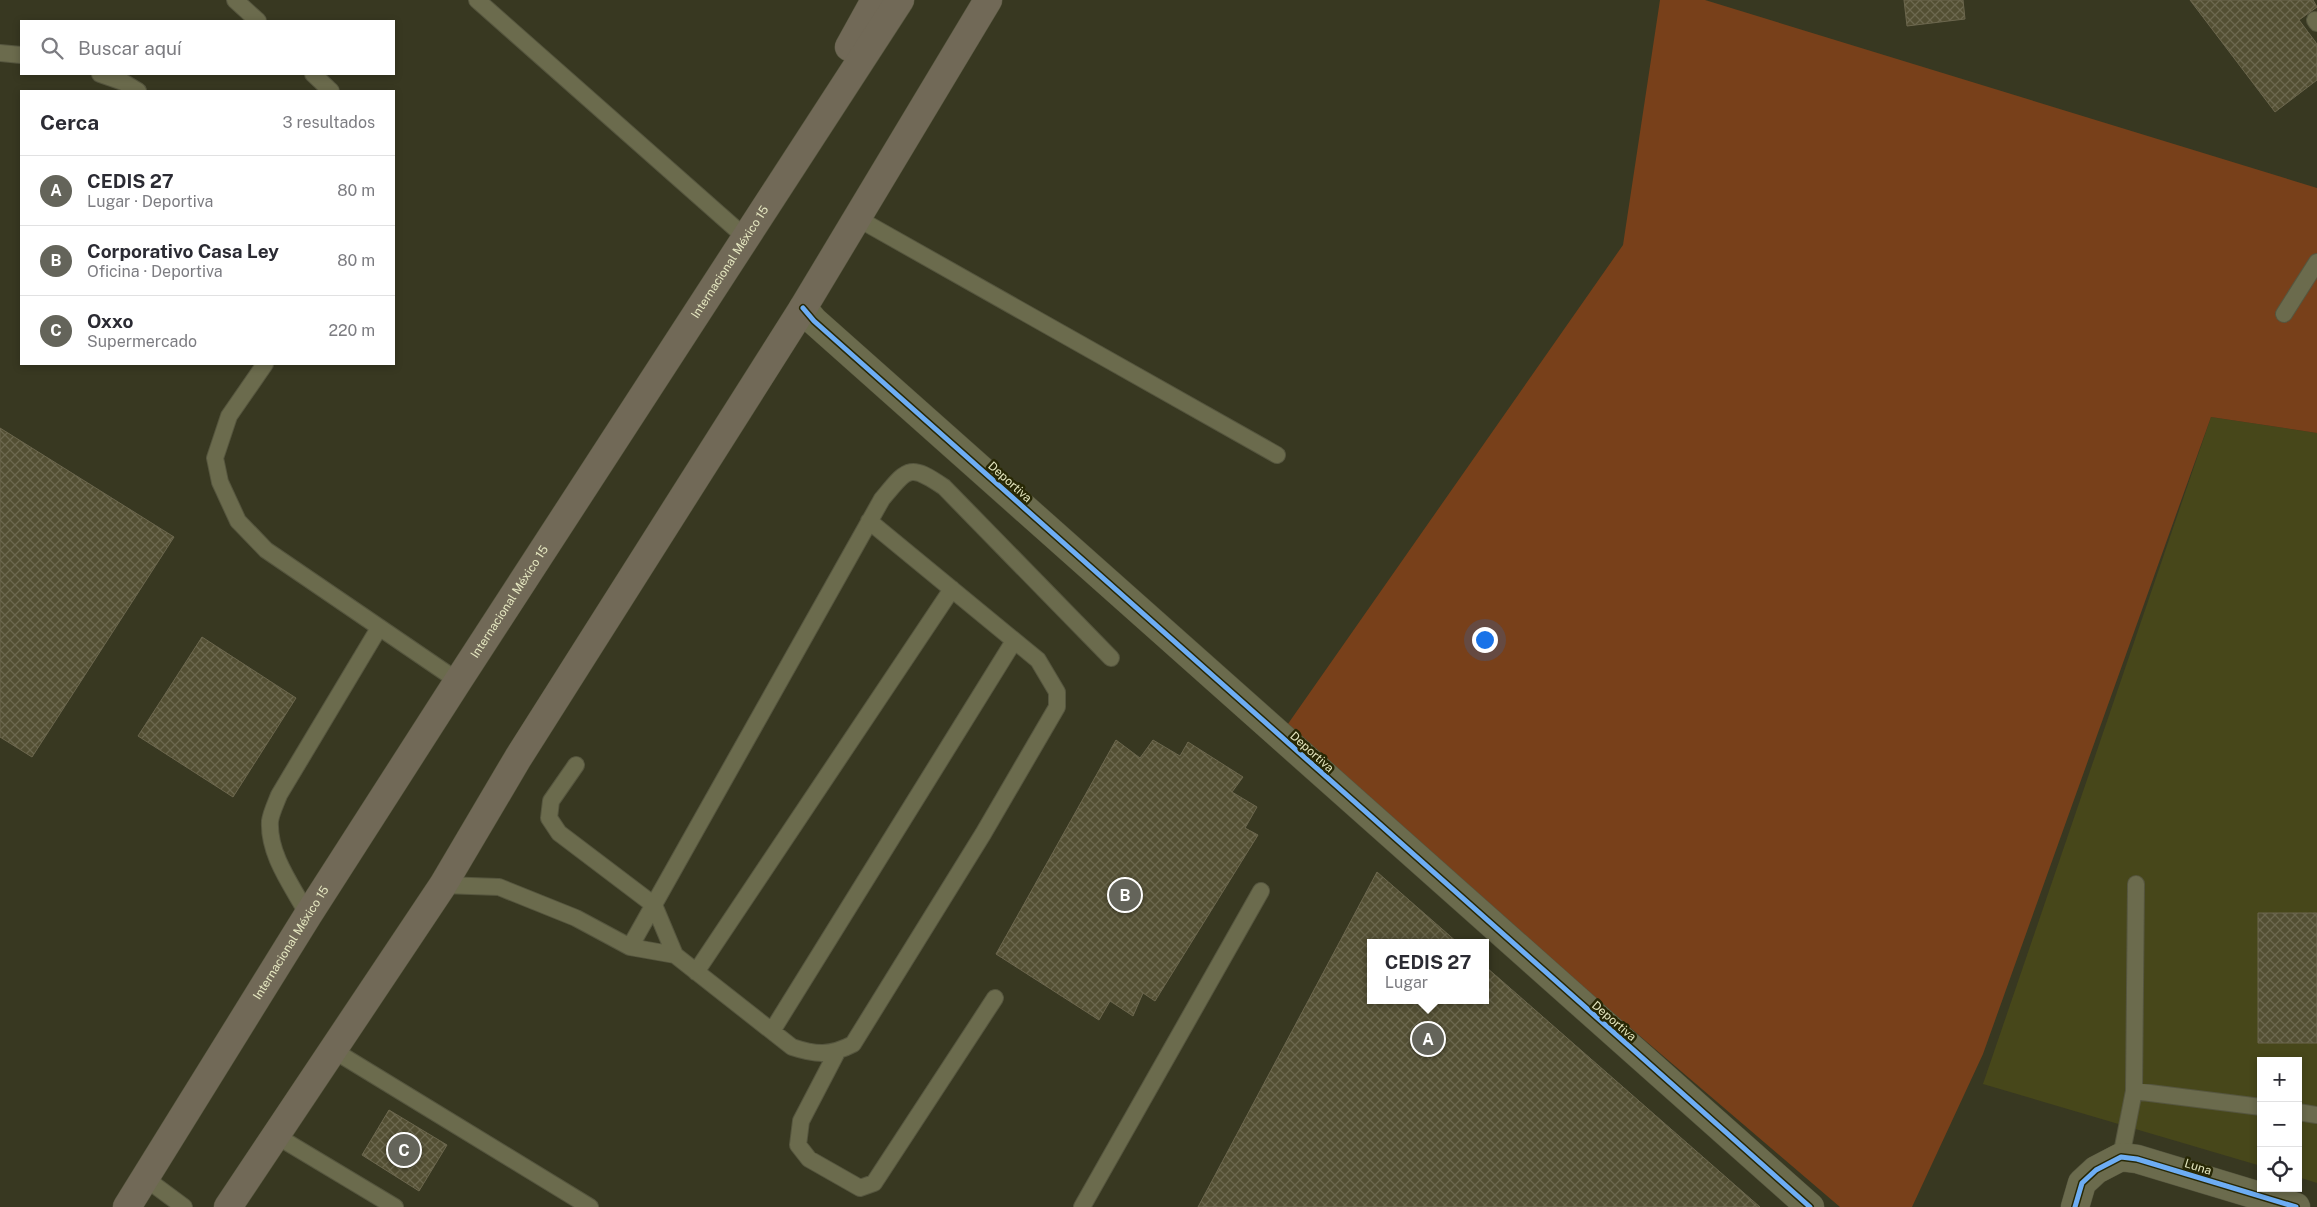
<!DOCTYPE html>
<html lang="es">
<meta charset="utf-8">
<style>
:root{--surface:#fff;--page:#f7f7f7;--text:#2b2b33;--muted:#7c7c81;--line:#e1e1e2;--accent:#64645a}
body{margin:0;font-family:"Public Sans",sans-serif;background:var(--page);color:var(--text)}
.controls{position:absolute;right:15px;bottom:15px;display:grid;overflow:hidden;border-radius:0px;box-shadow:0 2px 8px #0003}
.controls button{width:45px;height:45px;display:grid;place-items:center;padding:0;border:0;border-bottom:1px solid var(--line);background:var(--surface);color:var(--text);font:25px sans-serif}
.you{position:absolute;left:1484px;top:639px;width:18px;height:18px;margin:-12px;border:4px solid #fff;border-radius:50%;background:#1a73e8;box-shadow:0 0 0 8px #1a73e833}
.badge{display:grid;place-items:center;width:32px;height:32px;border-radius:50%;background:var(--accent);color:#fff;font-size:16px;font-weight:700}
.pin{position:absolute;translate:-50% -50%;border:2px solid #fff;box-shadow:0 1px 5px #0006}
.popup{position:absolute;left:1367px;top:939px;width:122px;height:65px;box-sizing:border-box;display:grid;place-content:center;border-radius:0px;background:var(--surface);filter:drop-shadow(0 1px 4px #0005);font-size:16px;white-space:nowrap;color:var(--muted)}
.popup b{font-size:19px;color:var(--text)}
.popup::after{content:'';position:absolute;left:50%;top:100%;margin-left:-10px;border:10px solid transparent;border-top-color:var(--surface)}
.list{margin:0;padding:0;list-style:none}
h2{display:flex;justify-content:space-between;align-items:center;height:65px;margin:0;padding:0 20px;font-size:21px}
h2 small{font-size:16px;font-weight:400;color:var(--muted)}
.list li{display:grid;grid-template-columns:32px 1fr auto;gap:15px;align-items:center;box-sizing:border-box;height:70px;padding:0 20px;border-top:1px solid var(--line)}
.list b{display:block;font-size:19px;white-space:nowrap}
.list p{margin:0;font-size:16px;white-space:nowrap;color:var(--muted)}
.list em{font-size:16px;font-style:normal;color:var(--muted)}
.icon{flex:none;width:28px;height:28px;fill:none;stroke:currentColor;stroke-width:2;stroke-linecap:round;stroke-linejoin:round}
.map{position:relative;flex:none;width:2317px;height:1207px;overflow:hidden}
.search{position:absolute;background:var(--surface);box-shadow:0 2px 8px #0003;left:20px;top:20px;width:375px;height:55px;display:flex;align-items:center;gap:12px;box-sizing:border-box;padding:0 18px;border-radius:0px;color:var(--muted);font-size:19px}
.panel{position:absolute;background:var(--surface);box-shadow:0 2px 8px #0003;left:20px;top:90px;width:375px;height:275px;border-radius:0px}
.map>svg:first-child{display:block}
.built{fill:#47471a}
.pitch{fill:#78401a}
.building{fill:url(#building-cross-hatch);stroke:#6c674e}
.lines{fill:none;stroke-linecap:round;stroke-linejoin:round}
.service-casing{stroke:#56563f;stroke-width:18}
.minor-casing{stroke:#56563f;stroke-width:29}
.primary-casing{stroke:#56563f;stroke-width:29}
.service{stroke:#6b6b4d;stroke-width:16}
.minor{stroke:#6b6b4d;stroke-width:28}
.primary{stroke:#716957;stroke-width:28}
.cycleway-casing{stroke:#282805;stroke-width:8}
.cycleway{stroke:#6dadf4;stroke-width:5}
.labels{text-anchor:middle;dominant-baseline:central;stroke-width:5;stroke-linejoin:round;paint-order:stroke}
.street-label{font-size:12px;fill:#e6e8c1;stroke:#282805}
</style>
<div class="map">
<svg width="2317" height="1207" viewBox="0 0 2317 1207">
<defs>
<pattern id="building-cross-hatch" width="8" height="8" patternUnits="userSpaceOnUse" patternTransform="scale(1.25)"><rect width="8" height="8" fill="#534f33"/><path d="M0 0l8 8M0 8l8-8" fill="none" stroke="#6c684f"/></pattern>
</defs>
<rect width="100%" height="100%" fill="#383821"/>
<path class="built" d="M2211 417 2317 433V1183L2298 1177V1061H2261V1166L1983 1084Z"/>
<path class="pitch" d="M1660 0H1705L2317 188V433L2211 417 1983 1054 1912 1207H1840L1283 731 1623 245Z"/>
<path class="building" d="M1904 0H1963L1965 19 1907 26Z
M2190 0H2313L2317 7 2299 20 2317 44V80L2275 112Z
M0 428 174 537 32 757 0 737Z
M202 637 296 698 233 797 138 736Z
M1116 740 1140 758 1153 740 1180 756 1188 742 1243 777 1232 792 1257 807 1245 828 1258 835 1155 1001 1143 993 1133 1016 1110 1001 1099 1020 996 954Z
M1377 872 1458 943H1370V1000H1486V967L1760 1207H1198Z
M2258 913H2317V1043H2258Z
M389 1110 447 1145 419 1191 362 1155Z"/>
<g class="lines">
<defs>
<path id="service" d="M235 0 258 21
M477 0 745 237
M2315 20 2317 23
M0 53 21 55
M100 74 123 82 138 91
M313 74 331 91
M857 218 1277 455
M2284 314 2317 262
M265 364 229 416 215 458 220 482 238 521 266 550 458 681
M576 765 551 801 549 818 559 833 654 905 675 955 792 1047C816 1055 830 1056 853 1044L983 834 1057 707V692L1038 660 869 521
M443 885 499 887 576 918 630 947 675 955
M308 915C293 887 268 855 270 821 271 813 276 803 279 795L379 628
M630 947 882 499C908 468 909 463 944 487L1111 658
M696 972 952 589
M772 1031 1014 641
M333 1050 590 1207
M837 1052 801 1121 798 1145 809 1159 860 1188 874 1183 995 998
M2134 1091 2261 1107
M2298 1112 2317 1115
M275 1135 395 1207
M2121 1157 2134 1091 2136 884
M145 1178 184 1207
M1082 1207 1261 891"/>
<path id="minor" d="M803 308 814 321 1810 1207
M2075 1207 2082 1183 2096 1170 2121 1157 2137 1159 2296 1207"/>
<g id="primary">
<path d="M849 47 875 0"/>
<path id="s1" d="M127 1207 308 915 458 681 900 0"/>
<path d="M228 1207 443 885 518 758 803 308 988 0"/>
</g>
</defs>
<use href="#service" class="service-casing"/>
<use href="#minor" class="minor-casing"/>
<use href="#primary" class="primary-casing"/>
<use href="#service" class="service"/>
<use href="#minor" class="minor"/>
<use href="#primary" class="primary"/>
<defs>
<path id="cycleway" d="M803 308 814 321 1810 1207
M2075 1207 2082 1183 2096 1170 2121 1157 2137 1159 2296 1207"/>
</defs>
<use href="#cycleway" class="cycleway-casing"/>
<use href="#cycleway" class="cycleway"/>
</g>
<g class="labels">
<g class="street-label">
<text stroke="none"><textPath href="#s1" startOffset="1121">Internacional México 15</textPath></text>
<text transform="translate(1010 482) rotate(42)">Deportiva</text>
<text stroke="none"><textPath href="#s1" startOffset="716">Internacional México 15</textPath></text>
<text transform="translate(1312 752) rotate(42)">Deportiva</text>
<text stroke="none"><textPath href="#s1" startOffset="311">Internacional México 15</textPath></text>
<text transform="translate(1614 1021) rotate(41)">Deportiva</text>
<text transform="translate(2198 1167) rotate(17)">Luna</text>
</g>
</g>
</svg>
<div class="controls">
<button>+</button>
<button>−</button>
<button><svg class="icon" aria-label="locate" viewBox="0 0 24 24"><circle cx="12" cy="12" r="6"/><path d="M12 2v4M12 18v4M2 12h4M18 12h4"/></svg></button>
</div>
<div class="you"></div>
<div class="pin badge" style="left:1428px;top:1039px">A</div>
<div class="popup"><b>CEDIS 27</b>Lugar</div>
<div class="pin badge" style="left:1125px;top:895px">B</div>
<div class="pin badge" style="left:404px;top:1150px">C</div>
<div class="search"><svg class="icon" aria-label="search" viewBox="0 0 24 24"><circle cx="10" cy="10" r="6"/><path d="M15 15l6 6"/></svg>Buscar aquí</div>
<section class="panel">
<h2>Cerca<small>3 resultados</small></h2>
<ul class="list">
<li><span class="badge">A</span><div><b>CEDIS 27</b><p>Lugar · Deportiva</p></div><em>80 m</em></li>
<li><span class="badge">B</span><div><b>Corporativo Casa Ley</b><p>Oficina · Deportiva</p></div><em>80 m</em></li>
<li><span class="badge">C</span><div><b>Oxxo</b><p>Supermercado</p></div><em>220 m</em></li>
</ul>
</section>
</div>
